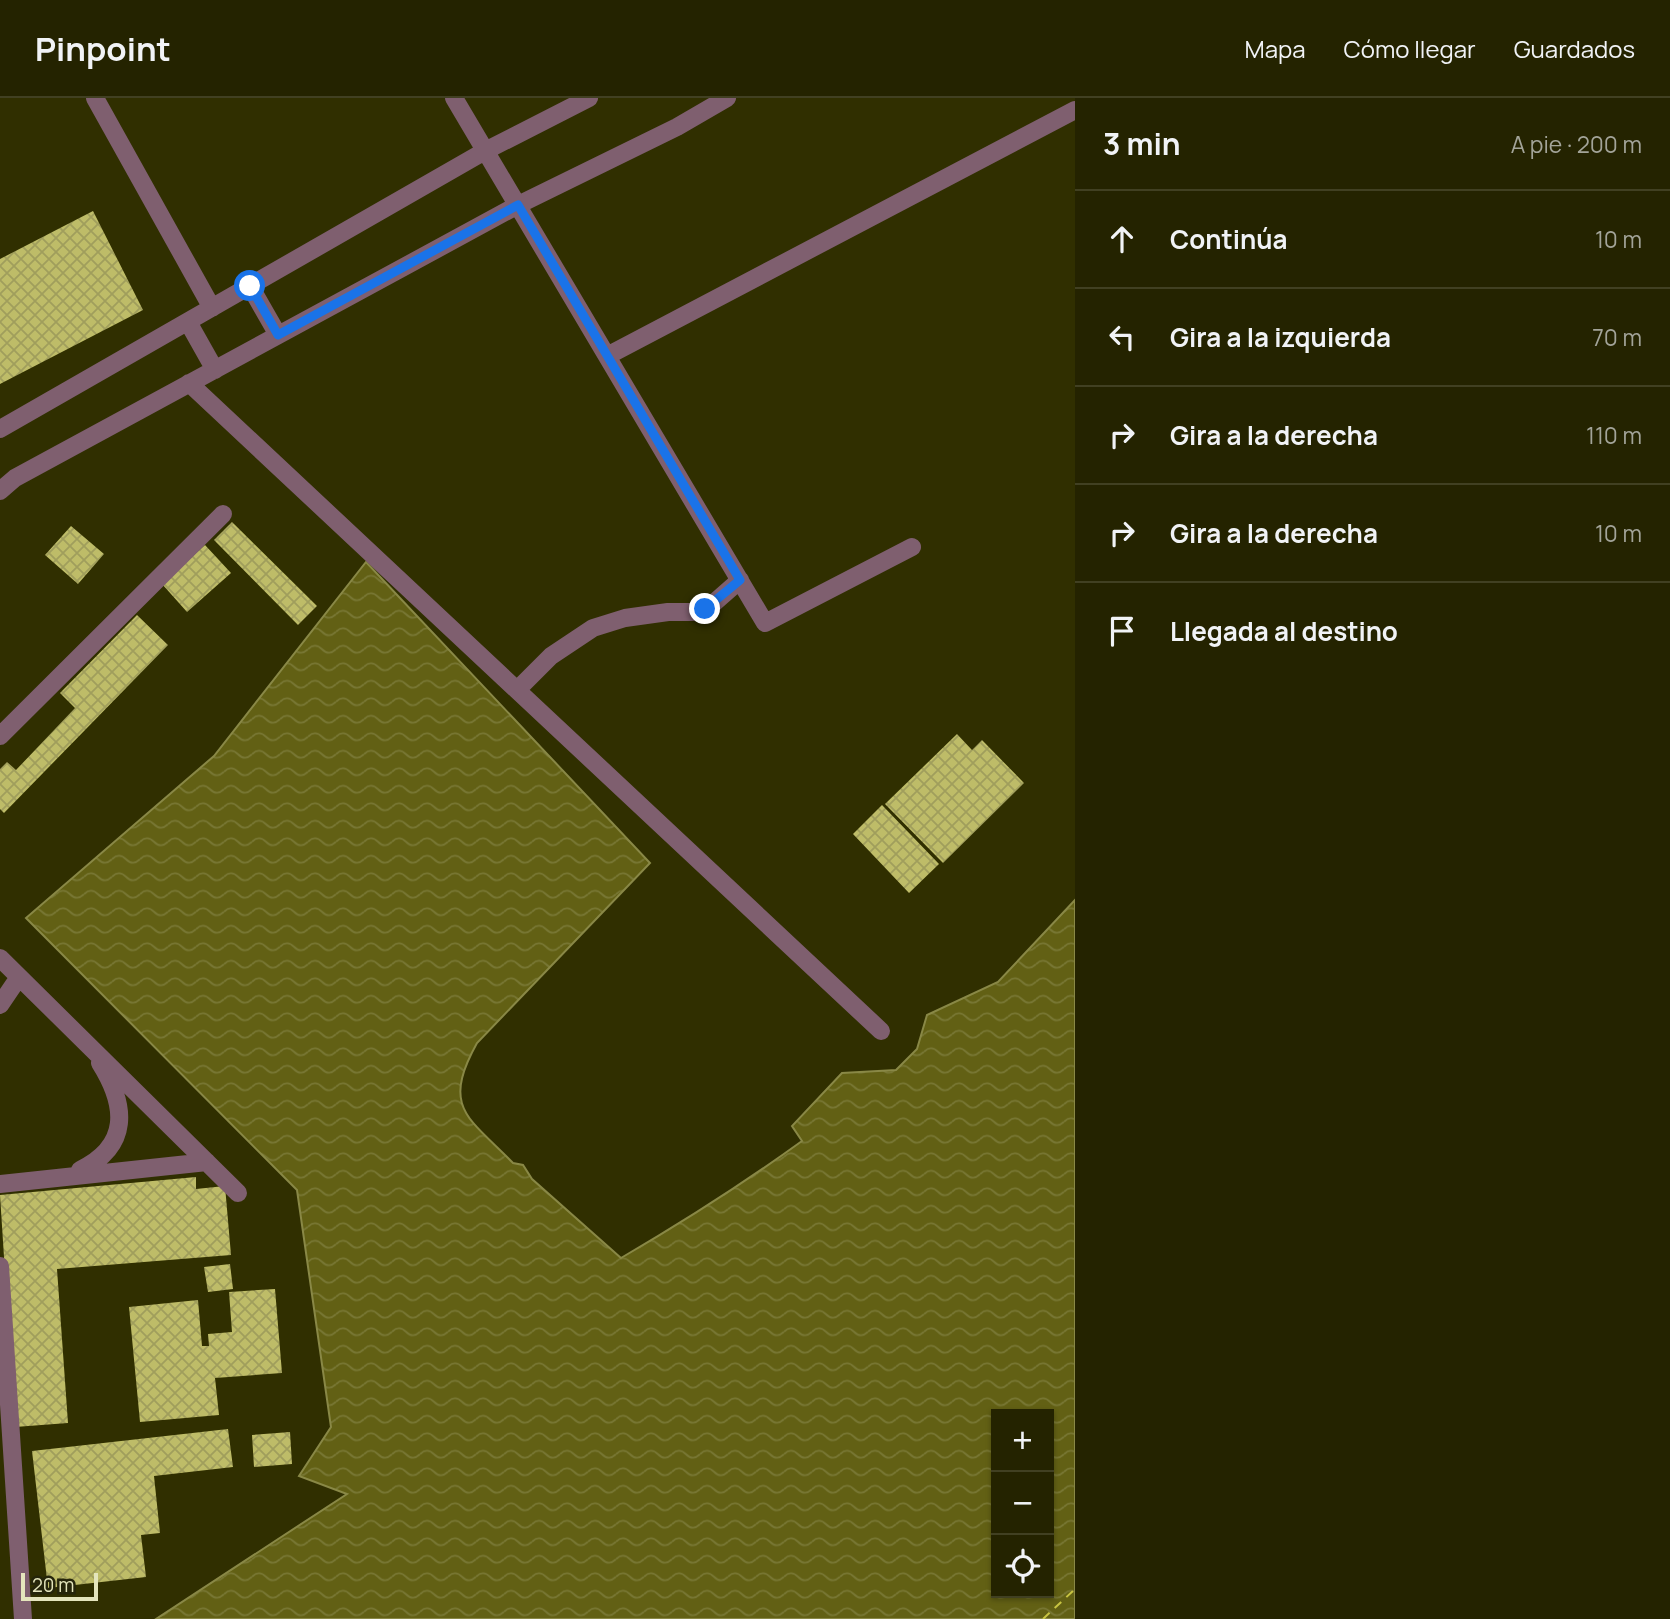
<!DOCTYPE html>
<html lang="es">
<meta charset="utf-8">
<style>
:root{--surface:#242300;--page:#302f0f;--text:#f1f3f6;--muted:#a3a499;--line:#414022}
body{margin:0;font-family:Manrope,sans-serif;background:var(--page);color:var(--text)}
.controls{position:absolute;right:21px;bottom:21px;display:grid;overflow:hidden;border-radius:0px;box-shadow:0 2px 5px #0004}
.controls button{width:63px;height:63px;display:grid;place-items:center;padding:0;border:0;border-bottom:2px solid var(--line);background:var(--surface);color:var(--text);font:35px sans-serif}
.scale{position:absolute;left:21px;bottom:18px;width:77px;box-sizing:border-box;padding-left:7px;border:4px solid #e4e5bc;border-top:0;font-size:19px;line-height:24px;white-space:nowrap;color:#e4e5bc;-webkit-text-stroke:5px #25250a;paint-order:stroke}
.stop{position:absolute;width:21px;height:21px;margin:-16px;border:5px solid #1a73e8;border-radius:50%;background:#fff}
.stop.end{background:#1a73e8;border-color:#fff;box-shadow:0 2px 7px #0008}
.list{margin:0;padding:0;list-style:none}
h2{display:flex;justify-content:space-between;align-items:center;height:91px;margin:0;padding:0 28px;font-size:30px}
h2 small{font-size:23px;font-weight:400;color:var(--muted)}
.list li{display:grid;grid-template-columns:46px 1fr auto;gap:21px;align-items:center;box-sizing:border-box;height:98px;padding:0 28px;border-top:2px solid var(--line)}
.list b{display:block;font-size:26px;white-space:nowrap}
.list em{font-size:23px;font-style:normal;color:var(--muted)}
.icon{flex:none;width:38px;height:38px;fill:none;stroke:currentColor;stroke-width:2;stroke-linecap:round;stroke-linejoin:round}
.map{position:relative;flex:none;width:1075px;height:1521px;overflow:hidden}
header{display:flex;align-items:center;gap:42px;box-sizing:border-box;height:98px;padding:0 35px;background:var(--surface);border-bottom:2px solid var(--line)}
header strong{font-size:33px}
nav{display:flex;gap:38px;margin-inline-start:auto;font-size:24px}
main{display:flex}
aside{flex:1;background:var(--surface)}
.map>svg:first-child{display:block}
.water{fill:url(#water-waves);stroke:#898846;stroke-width:2;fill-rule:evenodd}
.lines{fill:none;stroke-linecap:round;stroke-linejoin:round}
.ferry{stroke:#c8c442;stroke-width:2;stroke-dasharray:9 7;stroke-linecap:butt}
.building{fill:url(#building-cross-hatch)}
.minor{stroke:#7f5f6f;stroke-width:18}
.route{stroke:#1a73e8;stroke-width:9}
</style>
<header>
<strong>Pinpoint</strong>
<nav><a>Mapa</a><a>Cómo llegar</a><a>Guardados</a></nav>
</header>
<main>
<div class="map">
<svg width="1075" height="1521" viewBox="0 0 1075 1521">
<defs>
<pattern id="water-waves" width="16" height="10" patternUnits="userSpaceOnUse" patternTransform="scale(1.75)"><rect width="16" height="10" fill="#626014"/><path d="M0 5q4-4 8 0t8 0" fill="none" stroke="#787734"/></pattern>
<pattern id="building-cross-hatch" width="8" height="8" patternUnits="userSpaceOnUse" patternTransform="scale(1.75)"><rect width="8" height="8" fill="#bebc68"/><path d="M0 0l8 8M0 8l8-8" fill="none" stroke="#a09e5c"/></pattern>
</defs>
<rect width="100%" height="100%" fill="#302f00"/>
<path class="water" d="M366 464 650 765 477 945C441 1010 468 1019 513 1065L523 1067 532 1081 621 1160C683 1124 744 1085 802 1043L792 1028 842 975 896 972 917 951 927 917 998 884 1075 802V1521H156L347 1396 299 1378 331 1329 297 1092 26 820 214 658ZM996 1316H1049V1495H996Z"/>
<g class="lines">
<path class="ferry" d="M1043 1521 1075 1491"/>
</g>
<path class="building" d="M93 113 143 212 0 286V161Z
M232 424 317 508 298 527 214 442Z
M71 428 104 456 78 486 45 457Z
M205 447 231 475 187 514 162 486Z
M137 517 168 547 4 715 0 711V671L7 664 16 672 75 610 60 595Z
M957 636 972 652 982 642 1024 685 943 765 885 706Z
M882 707 939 766 909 795 853 736Z
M196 1079V1091L225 1088 231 1157 57 1171 68 1325 15 1329 0 1097Z
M230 1166 233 1191 208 1194 204 1169Z
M275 1191 282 1275 215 1280 219 1317 140 1324 129 1209 198 1202 202 1248H209L208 1236 232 1234 229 1194Z
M228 1331 233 1369 154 1378 160 1435 141 1437 146 1479 48 1490 32 1353Z
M290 1334 292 1366 254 1369 252 1337Z"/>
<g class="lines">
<path class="minor" d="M95 0 212 210
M454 0 765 525 912 449
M250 188 278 237
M188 224 215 272
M607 258 1075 12
M189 285 881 933
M0 331 485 53 589 0
M0 393 15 380 518 107 677 29 727 0
M517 592 551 558 593 530 625 520 668 514H695L715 504 740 482
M0 638 223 416
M0 860 238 1095
M0 907 19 879
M80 1072C130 1048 127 1008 100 965
M0 1086 207 1064
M0 1168 23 1521"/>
</g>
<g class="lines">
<path class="route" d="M250 188 278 237 518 107 740 482 705 511"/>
</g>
</svg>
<div class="controls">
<button>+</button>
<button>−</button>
<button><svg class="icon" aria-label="locate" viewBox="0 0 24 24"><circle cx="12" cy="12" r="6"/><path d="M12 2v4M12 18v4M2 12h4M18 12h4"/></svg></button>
</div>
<div class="scale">20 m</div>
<div class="stop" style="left:250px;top:188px"></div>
<div class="stop end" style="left:705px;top:511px"></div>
</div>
<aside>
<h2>3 min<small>A pie · 200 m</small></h2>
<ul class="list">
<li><svg class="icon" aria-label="ahead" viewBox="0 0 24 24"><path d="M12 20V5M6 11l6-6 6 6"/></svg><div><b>Continúa</b></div><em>10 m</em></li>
<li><svg class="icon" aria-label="left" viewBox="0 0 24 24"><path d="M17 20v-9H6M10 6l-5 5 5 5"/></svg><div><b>Gira a la izquierda</b></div><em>70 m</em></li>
<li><svg class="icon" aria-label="right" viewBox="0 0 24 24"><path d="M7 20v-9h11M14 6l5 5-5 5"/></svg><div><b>Gira a la derecha</b></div><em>110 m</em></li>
<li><svg class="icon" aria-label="right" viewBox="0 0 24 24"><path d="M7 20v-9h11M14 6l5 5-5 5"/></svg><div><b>Gira a la derecha</b></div><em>10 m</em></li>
<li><svg class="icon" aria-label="arrive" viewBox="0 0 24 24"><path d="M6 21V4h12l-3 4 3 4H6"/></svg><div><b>Llegada al destino</b></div></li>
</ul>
</aside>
</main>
